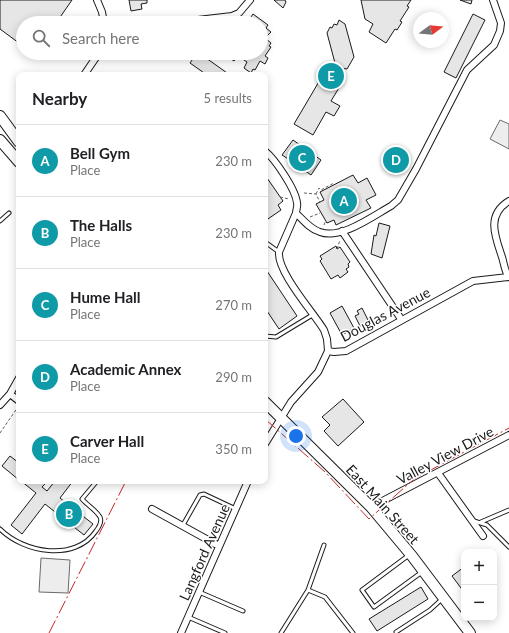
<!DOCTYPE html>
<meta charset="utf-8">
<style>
:root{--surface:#fff;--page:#f6f6f6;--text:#202124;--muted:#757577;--line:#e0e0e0;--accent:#c62828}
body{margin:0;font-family:Lato,sans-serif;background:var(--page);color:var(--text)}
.controls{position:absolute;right:12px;bottom:12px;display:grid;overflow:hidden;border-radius:8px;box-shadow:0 2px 10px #0003}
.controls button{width:36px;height:36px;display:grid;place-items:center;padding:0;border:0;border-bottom:1px solid var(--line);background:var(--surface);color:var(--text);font:20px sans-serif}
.compass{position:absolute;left:413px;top:12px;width:36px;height:36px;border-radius:50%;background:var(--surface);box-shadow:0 2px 10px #0003;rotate:74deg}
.you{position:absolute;left:296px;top:436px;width:14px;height:14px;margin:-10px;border:3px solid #fff;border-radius:50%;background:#1a73e8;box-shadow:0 0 0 6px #1a73e833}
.badge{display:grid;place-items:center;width:26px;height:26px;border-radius:50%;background:var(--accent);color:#fff;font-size:13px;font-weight:700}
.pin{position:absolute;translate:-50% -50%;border:2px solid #fff;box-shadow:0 1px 4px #0006}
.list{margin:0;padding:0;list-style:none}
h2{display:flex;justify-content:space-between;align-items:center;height:52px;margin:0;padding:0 16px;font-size:17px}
h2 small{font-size:13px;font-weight:400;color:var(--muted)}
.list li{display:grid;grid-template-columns:26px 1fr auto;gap:12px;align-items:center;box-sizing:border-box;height:72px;padding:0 16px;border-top:1px solid var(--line)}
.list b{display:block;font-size:15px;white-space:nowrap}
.list p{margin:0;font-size:13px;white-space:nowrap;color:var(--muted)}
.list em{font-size:13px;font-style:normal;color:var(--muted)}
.icon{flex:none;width:22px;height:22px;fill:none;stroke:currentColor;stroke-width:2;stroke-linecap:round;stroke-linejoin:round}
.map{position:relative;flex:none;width:509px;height:633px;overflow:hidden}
.search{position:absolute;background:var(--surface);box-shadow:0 2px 10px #0003;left:16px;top:16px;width:252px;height:44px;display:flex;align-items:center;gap:10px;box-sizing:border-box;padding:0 14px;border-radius:22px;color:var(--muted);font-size:15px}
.panel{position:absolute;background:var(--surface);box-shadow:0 2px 10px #0003;left:16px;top:72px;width:252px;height:412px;border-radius:8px}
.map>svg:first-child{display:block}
.green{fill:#ededed;stroke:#6a6a6a}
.building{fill:#e6e6e6;stroke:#1a1a1a}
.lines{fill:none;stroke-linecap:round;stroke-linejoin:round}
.service-casing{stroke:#1a1a1a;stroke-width:5}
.minor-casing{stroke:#1a1a1a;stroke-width:8}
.primary-casing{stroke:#1a1a1a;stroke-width:12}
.path{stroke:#5f5f5f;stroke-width:1;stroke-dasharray:3 2;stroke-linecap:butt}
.service{stroke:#fff;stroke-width:3}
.minor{stroke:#fff;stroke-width:6}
.primary{stroke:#fff;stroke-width:10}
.power{stroke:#c62828;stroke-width:1;stroke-dasharray:14 3 2 3;stroke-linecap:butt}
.labels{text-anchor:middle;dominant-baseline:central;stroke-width:3;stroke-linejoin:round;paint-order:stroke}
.street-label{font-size:14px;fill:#1a1a1a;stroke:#fff}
</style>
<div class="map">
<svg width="509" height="633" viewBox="0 0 509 633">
<rect width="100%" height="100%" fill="#fff"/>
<path class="green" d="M500 120 509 124V149L490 139Z
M41 558 70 560 68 593 39 592Z"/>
<path class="building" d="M0 0H72L56 23 48 17 46 19 51 23H23V46L0 29Z
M129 0H147V3L141 4 142 9 131 11Z
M274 0H285L286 2 283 8Z
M361 0H411L407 6 409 7 400 21 402 22 397 30 395 29 386 43 369 32 373 24 365 19Z
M460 0H472L471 4Z
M253 14 268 25 266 28 271 32 265 38 271 43 269 46 271 47 265 56 268 58 265 64 260 61 255 70 253 69 251 73 244 68 247 62 238 56 234 61 231 59 234 53H261V23H247Z
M473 14 485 20 456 78 444 72Z
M339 20 345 24 354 57 347 69 340 68 337 74 345 78 331 101 340 106 334 116 326 112 313 135 294 124 327 68 334 73 338 65 335 63 327 33 330 27 332 28 334 24 337 25Z
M197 53H199L230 75H207L190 63Z
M293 140 321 160 311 175 301 168 298 172 290 166 293 162 282 155Z
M395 147 407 152 396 174 385 168Z
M265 175 283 201 278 205 281 210 265 221Z
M353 175 358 183 367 178 376 195 366 200 371 208 336 225 334 220 327 223 316 204 324 200 320 192Z
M379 223 390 226 382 258 371 254 374 235 376 236Z
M336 246 337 249 340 247 350 262 348 264 349 267 346 269 348 272 340 278 338 275 331 279 320 261 322 259 320 256Z
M265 268 297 316 279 329 265 308Z
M342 306 354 328 342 335 330 313Z
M362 308 369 322 360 326 355 316 359 314 357 311Z
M343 399 364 422 338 446 324 431 330 425 322 417Z
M10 456 19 463V480L2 466Z
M21 481H42L45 484 42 487 47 491 55 481H73L60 498 93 524 84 535 45 504 22 534 11 525 36 493Z
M464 567V592L452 576Z
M421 587 428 599 377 631 369 619Z"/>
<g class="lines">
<defs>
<path id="service" d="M0 221 9 213
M265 242 279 252
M265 336 276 337 314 314
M474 521 487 525 509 547
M481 522 509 510
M183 525 200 495 204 494 236 509
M0 529C24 553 75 562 96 531 99 527 102 521 100 517 96 510 87 505 82 499L97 481
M409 555 362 590 374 607 422 572
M308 590 325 597 353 633
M199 592 243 611
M188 617 225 633
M396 632 430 610 442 599
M281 633 308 590 324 545"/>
<path id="minor" d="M97 0 102 12 104 23
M172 23 232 16 239 13 250 0
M84 75 99 53
M265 151C275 159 296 190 297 203 298 206 296 210 296 213 303 220 310 229 320 232 341 240 373 216 391 206L398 200 416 169 467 70 494 45 500 31 501 23 493 0
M509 201C486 215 495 236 502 257 504 263 505 273 509 277
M296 213 279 252C277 272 313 312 324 330L327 339 328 351
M342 231 401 319
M10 394 19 401
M0 405 10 394 19 378
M265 444 291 402 318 372 328 351 334 352 346 351 473 281 508 277
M438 473 483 536
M371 507 509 435
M152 509 219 546
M181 633 248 481"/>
<path id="primary" d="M0 116 19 142
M0 140 19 162
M265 402 371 507 412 556 470 633"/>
</defs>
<use href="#service" class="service-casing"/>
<use href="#minor" class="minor-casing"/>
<use href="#primary" class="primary-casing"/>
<path class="path" d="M309 151 311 148
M304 193 316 194 320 202
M316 194 319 188 321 190 334 183
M280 197 289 199
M310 217 320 213
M324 225 326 220
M337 249 340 240
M0 433 18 407"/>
<use href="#service" class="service"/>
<use href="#minor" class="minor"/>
<use href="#primary" class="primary"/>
<path class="power" d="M265 419 325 472 369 519 414 479 509 428
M49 633 126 481"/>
</g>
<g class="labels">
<g class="street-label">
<text transform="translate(385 314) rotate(-28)">Douglas Avenue</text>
<text transform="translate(445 455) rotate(-28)">Valley View Drive</text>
<text transform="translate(383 504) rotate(48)">East Main Street</text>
<text transform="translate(204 552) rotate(-66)">Langford Avenue</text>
</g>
</g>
</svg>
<div class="controls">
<button>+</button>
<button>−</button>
</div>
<svg class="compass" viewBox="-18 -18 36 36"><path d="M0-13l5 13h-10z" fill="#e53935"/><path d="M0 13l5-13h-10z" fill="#757577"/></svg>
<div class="you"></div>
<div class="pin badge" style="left:344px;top:201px;background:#0f9aa8">A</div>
<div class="pin badge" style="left:69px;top:514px;background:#0f9aa8">B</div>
<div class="pin badge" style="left:302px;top:158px;background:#0f9aa8">C</div>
<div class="pin badge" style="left:396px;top:160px;background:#0f9aa8">D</div>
<div class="pin badge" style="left:331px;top:76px;background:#0f9aa8">E</div>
<div class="search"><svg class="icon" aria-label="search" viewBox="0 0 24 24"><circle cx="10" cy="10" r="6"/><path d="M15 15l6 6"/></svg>Search here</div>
<section class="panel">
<h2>Nearby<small>5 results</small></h2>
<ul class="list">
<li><span class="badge" style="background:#0f9aa8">A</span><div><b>Bell Gym</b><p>Place</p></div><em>230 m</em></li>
<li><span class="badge" style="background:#0f9aa8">B</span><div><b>The Halls</b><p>Place</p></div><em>230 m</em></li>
<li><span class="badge" style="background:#0f9aa8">C</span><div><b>Hume Hall</b><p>Place</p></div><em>270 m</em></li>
<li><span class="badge" style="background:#0f9aa8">D</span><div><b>Academic Annex</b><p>Place</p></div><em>290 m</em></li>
<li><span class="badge" style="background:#0f9aa8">E</span><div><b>Carver Hall</b><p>Place</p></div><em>350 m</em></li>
</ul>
</section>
</div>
